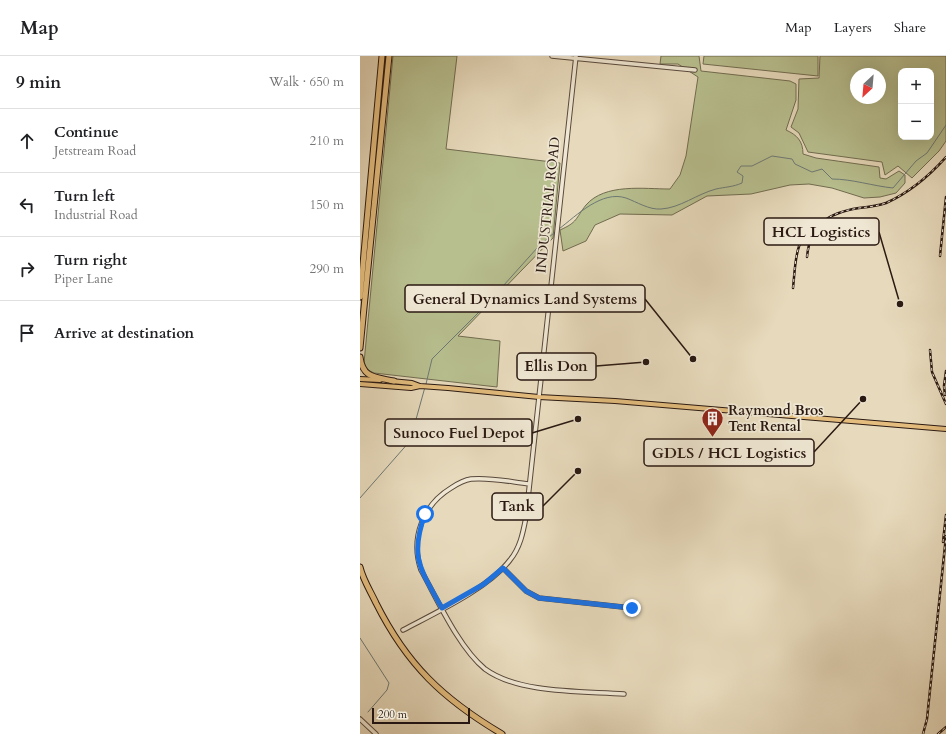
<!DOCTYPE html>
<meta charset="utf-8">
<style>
:root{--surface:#fff;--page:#f6f6f6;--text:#202124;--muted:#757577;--line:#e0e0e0}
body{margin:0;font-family:Cardo,serif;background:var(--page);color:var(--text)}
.controls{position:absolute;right:12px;top:12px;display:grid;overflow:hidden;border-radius:8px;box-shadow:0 4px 16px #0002}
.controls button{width:36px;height:36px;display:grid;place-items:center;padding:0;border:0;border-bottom:1px solid var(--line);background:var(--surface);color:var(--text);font:20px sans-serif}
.compass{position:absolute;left:490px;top:12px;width:36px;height:36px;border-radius:50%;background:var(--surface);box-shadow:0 4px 16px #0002;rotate:206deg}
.scale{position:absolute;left:12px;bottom:10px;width:98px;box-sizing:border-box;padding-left:4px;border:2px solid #2a1912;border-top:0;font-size:11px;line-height:14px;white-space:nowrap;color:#2a1912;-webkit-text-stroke:3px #efe7d3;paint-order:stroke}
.stop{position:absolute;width:12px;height:12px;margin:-9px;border:3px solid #1a73e8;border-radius:50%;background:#fff}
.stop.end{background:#1a73e8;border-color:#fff;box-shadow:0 1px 4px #0008}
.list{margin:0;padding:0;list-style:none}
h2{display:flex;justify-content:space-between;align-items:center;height:52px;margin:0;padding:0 16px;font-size:17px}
h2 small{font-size:13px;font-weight:400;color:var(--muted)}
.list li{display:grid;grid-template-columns:26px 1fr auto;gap:12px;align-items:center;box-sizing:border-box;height:64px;padding:0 16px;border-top:1px solid var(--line)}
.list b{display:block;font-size:15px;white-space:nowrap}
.list p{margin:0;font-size:13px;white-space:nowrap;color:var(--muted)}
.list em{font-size:13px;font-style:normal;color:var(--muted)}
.icon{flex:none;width:22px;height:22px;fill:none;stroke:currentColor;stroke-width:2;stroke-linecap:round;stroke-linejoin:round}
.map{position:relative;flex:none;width:586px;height:678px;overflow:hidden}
header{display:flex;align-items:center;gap:24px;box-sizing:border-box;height:56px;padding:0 20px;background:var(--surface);border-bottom:1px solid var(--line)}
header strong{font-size:19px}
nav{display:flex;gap:22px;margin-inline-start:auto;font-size:14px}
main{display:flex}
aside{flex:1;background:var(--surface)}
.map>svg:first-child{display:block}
.green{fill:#b8bf8f;stroke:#716c50;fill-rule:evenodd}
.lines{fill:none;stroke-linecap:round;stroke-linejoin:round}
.stream{stroke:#6c7975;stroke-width:1}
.minor-casing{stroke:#59493c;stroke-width:5.5}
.major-casing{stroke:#2a1912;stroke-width:6}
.highway-casing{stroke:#2a1912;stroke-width:7}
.minor{stroke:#efe7d3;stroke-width:3.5}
.major{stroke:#e4bd7e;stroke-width:4}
.highway{stroke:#e4bd7e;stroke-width:5}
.rail-casing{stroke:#2a1912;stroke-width:2.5}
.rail{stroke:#efe7d3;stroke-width:1;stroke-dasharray:3;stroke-linecap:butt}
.route{stroke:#1a73e8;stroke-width:5}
.labels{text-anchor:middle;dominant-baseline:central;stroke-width:3.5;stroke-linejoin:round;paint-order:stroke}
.street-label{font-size:14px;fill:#2a1912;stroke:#efe7d3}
.poi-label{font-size:14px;font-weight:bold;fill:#2a1912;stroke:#efe7d3;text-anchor:start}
.leader{fill:none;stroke:#2a1912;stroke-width:1.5}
.callout-dot{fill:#2a1912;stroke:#efe7d3;stroke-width:1.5}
.callout{fill:#efe7d3;stroke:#2a1912;stroke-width:1.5}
.callout-label{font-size:15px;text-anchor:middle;font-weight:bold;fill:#2a1912}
</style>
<header>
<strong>Map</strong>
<nav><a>Map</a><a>Layers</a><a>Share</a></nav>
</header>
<main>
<aside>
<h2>9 min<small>Walk · 650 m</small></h2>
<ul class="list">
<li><svg class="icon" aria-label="ahead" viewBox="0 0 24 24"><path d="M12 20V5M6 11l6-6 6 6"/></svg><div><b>Continue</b><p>Jetstream Road</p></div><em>210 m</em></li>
<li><svg class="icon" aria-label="left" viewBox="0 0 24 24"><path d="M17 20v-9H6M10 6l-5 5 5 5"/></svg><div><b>Turn left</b><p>Industrial Road</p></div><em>150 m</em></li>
<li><svg class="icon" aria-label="right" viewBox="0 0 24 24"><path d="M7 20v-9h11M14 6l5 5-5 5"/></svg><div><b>Turn right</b><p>Piper Lane</p></div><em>290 m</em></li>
<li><svg class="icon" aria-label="arrive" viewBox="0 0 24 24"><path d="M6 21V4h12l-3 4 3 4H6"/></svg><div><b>Arrive at destination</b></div></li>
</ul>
</aside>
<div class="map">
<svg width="586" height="678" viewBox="0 0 586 678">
<rect width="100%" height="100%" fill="#e7dabc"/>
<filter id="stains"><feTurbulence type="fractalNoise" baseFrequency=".005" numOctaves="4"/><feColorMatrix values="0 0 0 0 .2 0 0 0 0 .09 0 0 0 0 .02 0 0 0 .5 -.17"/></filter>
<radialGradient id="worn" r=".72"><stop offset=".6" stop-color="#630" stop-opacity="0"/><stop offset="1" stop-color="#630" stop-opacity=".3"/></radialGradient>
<path class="green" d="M33 0H97L86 93 200 107 193 182 98 280 140 285 137 331 14 317 6 313 4 307Z
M301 0H339L341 15 430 25 436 28V44L426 74C437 79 443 85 443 98L456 102 519 111 520 122 526 123 539 115 545 119V127L536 137 520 141 504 142 472 132 449 128 430 129 391 138 347 140 312 159 260 158 235 169 226 185 203 195 200 174C218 166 215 163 226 149 245 127 284 133 310 133L320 119 326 100 338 21 318 8H300Z
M344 0H458V20L343 8Z
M460 0H586V85L579 95 552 122 538 110 525 119 522 106 448 96 439 77 431 71 438 53 439 23 459 22ZM541 15H571V81H541ZM496 18H520V42H496Z"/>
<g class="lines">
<path class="stream" d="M199 173C217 159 242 134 266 142 277 146 289 154 301 153 320 152 337 138 356 133 365 131 373 131 382 127L383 120 377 116 381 110H392L412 100 432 103 435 108 452 116 462 113 472 123C492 123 513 130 533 132L556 105 567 97 586 69
M66 328 72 303 126 249 178 191 195 176
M0 442 50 385 65 331
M0 582 29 627 27 634 8 656"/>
<defs>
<path id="minor" d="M192 0 335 14
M169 428C151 426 130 421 111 423 104 424 97 428 91 432 63 449 50 482 61 514 77 543 99 592 125 613 159 638 223 635 264 638
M143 512 166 535 179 542 272 552
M43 574C75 557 129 532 150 504 160 492 163 477 166 461L216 0
M0 663 16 678"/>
<path id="major" d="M0 323 20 324
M31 325 52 327 60 330
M0 328 51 332 60 330 88 332 179 341 255 345 586 373"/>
<path id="highway" d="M0 241 22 0
M0 292 29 0
M0 301C3 323 16 321 34 325
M0 511C3 524 11 536 16 547 47 609 83 643 142 678"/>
</defs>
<use href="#minor" class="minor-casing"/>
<use href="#major" class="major-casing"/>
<use href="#highway" class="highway-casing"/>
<use href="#minor" class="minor"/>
<use href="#major" class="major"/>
<use href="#highway" class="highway"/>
<defs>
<path id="rail" d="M580 200 586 141
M447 201C450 168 468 157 499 152 508 151 517 150 526 147 548 137 570 119 586 101
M433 232C436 205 434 182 458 166
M570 294 572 316 586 348
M585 339 584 330 586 315
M583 486 586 459
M563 678 567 663 586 480
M578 678 586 671"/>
</defs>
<use href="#rail" class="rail-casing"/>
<use href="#rail" class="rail"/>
</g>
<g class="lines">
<path class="route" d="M65 458C49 502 61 514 82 552L124 528 143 512 166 535 179 542 272 552"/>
</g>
<defs>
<symbol id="building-pin" viewBox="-11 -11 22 30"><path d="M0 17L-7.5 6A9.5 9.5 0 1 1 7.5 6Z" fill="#8f2418" stroke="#efe7d3"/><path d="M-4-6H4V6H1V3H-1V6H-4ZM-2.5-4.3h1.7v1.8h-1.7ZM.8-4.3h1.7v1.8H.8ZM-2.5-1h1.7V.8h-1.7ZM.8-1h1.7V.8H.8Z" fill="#fff"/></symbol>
</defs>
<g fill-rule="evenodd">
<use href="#building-pin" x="340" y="350" width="25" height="34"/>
</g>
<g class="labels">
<g class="street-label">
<text transform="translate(188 149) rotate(-84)">INDUSTRIAL ROAD</text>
</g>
<g class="poi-label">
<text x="368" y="354">Raymond Bros<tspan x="368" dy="16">Tent Rental</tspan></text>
</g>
</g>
<path class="leader" d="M540 248L519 176M333 303L285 243M286 306L236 310M218 363L172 377M503 343L454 396M218 415L183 450"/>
<g class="callout-dot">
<circle cx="540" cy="248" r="4"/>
<circle cx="333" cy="303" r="4"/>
<circle cx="286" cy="306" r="4"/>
<circle cx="218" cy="363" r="4"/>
<circle cx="503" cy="343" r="4"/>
<circle cx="218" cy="415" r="4"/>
</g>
<g class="callout">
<rect x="404" y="162" width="115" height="27" rx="4"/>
<rect x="45" y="229" width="240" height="27" rx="4"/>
<rect x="157" y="297" width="79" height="27" rx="4"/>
<rect x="25" y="363" width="147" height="27" rx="4"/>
<rect x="284" y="383" width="170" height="27" rx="4"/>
<rect x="132" y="437" width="51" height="27" rx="4"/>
</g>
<g class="callout-label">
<text x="461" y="181">HCL Logistics</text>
<text x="165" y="248">General Dynamics Land Systems</text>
<text x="196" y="315">Ellis Don</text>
<text x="99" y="382">Sunoco Fuel Depot</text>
<text x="369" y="402">GDLS / HCL Logistics</text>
<text x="157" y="455">Tank</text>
</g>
<rect width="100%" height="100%" filter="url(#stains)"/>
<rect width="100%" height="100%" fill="url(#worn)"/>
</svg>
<div class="controls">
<button>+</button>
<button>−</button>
</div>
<svg class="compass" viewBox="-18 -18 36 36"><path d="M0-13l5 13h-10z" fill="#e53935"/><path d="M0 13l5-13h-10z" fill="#757577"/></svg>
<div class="scale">200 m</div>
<div class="stop" style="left:65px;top:458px"></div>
<div class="stop end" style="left:272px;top:552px"></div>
</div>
</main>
